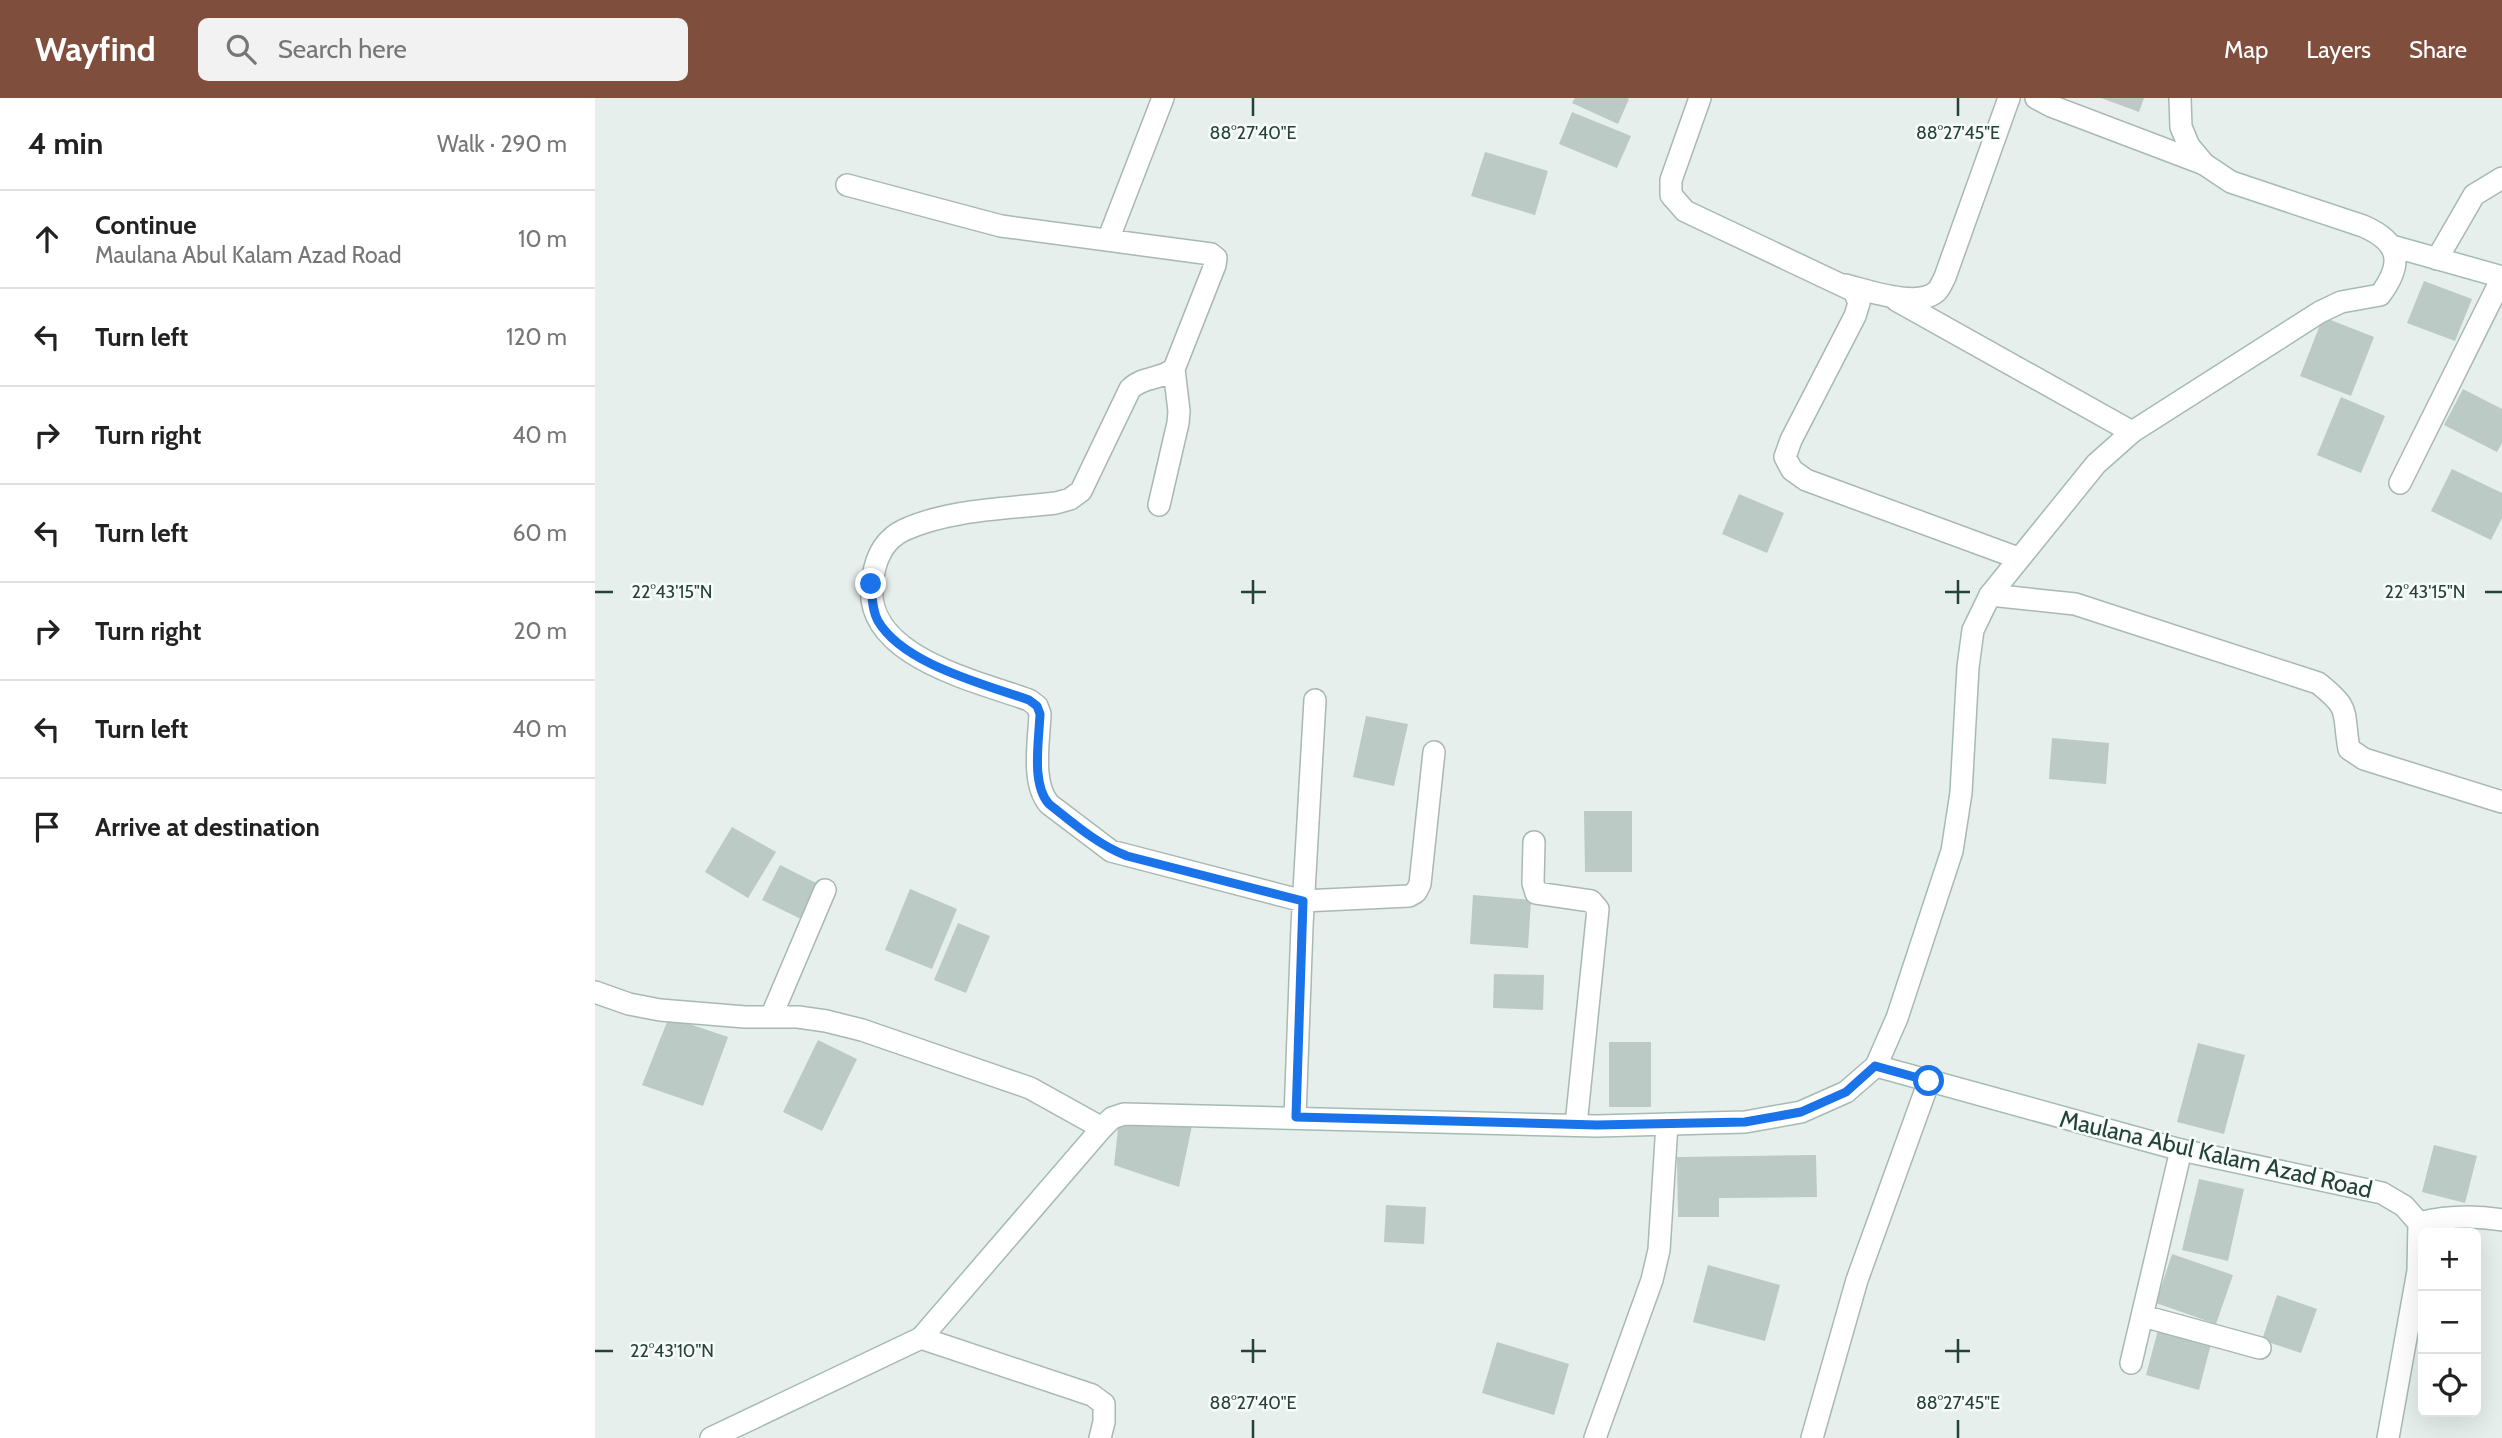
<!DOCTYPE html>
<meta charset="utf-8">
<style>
:root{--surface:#fff;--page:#f2f2f2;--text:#222;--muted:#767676;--line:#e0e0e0;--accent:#804e3d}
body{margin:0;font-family:Cabin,sans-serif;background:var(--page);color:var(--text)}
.controls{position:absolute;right:21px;bottom:21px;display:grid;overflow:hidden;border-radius:10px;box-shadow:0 7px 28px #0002}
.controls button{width:63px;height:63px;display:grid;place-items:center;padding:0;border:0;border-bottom:2px solid var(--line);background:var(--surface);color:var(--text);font:35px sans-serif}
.stop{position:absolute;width:21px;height:21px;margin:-16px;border:5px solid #1a73e8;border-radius:50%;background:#fff}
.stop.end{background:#1a73e8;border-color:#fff;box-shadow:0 2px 7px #0008}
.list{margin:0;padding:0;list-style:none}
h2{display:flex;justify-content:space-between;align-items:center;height:91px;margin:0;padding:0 28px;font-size:30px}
h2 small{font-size:23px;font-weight:400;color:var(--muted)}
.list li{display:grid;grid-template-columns:46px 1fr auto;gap:21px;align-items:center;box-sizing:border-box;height:98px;padding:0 28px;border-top:2px solid var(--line)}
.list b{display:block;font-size:26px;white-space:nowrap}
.list p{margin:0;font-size:23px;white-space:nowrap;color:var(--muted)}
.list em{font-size:23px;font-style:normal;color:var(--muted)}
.icon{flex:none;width:38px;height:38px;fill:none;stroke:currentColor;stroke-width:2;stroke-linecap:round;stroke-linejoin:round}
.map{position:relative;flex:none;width:1907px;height:1340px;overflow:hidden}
header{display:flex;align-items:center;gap:42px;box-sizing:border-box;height:98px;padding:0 35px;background:var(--accent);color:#fff}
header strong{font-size:33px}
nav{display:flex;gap:38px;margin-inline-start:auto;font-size:24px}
.search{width:490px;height:63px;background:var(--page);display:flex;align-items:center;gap:18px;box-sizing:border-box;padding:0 24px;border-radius:10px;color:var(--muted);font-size:26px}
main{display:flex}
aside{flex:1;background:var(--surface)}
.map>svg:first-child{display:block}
.building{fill:#bbcac4}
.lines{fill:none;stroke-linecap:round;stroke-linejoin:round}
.street-casing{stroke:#a8b8b2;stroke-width:24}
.secondary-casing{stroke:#a4bbb3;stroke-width:24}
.street{stroke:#fff;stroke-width:21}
.secondary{stroke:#fff;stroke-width:21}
.route{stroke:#1a73e8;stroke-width:9}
.ticks{fill:none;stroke:#24423a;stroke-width:2.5}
.labels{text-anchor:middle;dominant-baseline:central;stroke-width:5;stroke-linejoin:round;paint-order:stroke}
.street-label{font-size:24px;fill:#24423a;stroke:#f7fbf9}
.ticks-label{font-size:18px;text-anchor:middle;fill:#24423a;stroke:#f7fbf9;stroke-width:5;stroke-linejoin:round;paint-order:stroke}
</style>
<header>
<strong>Wayfind</strong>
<div class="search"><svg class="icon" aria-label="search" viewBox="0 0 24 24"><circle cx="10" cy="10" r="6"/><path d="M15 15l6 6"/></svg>Search here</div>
<nav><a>Map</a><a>Layers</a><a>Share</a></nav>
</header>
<main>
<aside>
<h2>4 min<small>Walk · 290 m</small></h2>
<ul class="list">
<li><svg class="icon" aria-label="ahead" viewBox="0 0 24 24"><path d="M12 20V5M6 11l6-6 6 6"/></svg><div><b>Continue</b><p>Maulana Abul Kalam Azad Road</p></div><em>10 m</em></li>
<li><svg class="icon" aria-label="left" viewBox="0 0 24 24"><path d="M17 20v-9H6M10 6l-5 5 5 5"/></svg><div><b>Turn left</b></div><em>120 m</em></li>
<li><svg class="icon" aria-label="right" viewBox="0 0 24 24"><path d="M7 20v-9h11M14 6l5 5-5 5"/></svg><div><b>Turn right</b></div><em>40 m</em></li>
<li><svg class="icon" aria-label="left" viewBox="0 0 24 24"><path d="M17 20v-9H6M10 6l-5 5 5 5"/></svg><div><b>Turn left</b></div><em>60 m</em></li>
<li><svg class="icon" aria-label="right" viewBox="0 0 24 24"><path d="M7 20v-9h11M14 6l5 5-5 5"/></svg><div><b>Turn right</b></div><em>20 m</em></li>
<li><svg class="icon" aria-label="left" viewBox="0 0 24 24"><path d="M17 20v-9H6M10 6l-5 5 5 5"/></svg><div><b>Turn left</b></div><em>40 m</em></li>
<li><svg class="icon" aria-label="arrive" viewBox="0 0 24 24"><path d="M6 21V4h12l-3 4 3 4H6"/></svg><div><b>Arrive at destination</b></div></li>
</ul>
</aside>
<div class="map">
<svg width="1907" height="1340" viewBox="0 0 1907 1340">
<rect width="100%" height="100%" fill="#e6efeb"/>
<path class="building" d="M980 0H1032L1034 1 1023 26 977 5Z
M1506 0H1549L1544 14Z
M977 14 1036 38 1022 70 964 46Z
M890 54 953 73 940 117 876 98Z
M1829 183 1877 201 1860 243 1812 225Z
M1728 219 1779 239 1756 298 1705 278Z
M1868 291 1907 311V345L1902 354 1849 327Z
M1746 299 1790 318 1766 375 1722 357Z
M1857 371 1907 395V420L1896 442 1836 413Z
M1144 396 1189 415 1172 455 1127 436Z
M771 618 813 626 799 688 758 679Z
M1457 640 1514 645 1511 686 1454 681Z
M989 713H1037V774H990Z
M137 729 181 754 153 800 110 774Z
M185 767 223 786 206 821 167 802Z
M315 791 362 811 337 871 290 852Z
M878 797 936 802 933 850 875 846Z
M363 825 395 838 371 895 339 882Z
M899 876 949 877 948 912 898 910Z
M74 919 133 939 108 1008 47 987Z
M223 942 262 961 227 1033 188 1014Z
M1014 944H1056V1009H1014Z
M1603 945 1650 957 1629 1036 1582 1024Z
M524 1022 597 1028 584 1089 519 1067Z
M1839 1047 1882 1058 1870 1105 1827 1094Z
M1221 1057 1222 1099 1124 1100V1119H1083L1082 1059Z
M1604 1081 1649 1091 1633 1163 1587 1152Z
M791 1107 831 1109 829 1146 789 1144Z
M1577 1156 1638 1177 1621 1226 1561 1205Z
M1113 1167 1185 1187 1170 1243 1098 1224Z
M1682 1197 1722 1211 1706 1255 1667 1242Z
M1564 1228 1617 1242 1604 1292 1551 1277Z
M902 1244 974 1266 959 1317 887 1295Z"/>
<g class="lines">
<defs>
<path id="street" d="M1105 0 1076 82V97L1090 113 1259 193 1264 205 1260 218 1196 342 1190 359 1197 372 1211 382 1423 460
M1441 0 1456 8 1609 66
M252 87 406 128 616 156 621 160 620 167 579 271C565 282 548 278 535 291L486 393 475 401 461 405C412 411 355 411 309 432 290 441 281 459 278 479 262 557 379 582 434 602L442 608 445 616C444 643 436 685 454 706L516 753 708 803 814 798 821 794 825 786 839 654
M513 142 568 0
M1842 161 1879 97 1907 80
M1250 187C1271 192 1324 211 1342 193 1345 190 1348 183 1350 179L1414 0
M1301 202 1537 334
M1805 385 1907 180
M564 407 583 325 584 313 579 271
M1395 497 1480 506 1723 585C1757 612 1747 612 1754 651L1769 661 1907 704
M939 744 938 785 941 795 996 803 1003 811 981 1027
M0 894 34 906 65 912 150 919H203L231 923 267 932 435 990 507 1030
M176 919 230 792
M700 1019 707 828 720 602
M1824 1125C1852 1118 1878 1117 1907 1122
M1548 1218 1665 1250
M326 1240 497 1297 509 1306V1324L505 1340
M1536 1265 1586 1052
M1000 1340 1057 1182 1064 1152 1072 1026
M1217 1340 1262 1182 1334 983"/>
<path id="secondary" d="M1797 148 1907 179
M1281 968 1586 1052 1787 1095 1809 1108 1824 1125 1823 1173 1793 1340
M116 1340 326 1240 507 1030 517 1020 529 1016 1002 1028 1150 1024 1206 1014 1251 994 1281 968 1302 920 1357 753 1366 695 1373 569 1378 532 1395 497 1501 366 1537 334 1725 214 1746 204 1785 197C1809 165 1805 144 1768 128L1636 84 1609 66 1594 48 1586 29 1585 0"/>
</defs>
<use href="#street" class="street-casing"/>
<use href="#secondary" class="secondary-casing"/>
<use href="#street" class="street"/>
<use href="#secondary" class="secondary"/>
</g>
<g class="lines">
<path class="route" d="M276 486C277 498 277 512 283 523 308 566 389 586 434 602L442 608 445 616C444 643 436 686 454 706 478 725 503 747 532 758L708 803 701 1019 1002 1027 1150 1024 1206 1014 1251 994 1280 968 1334 983"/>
</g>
<path class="ticks" d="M658 0V18M1363 0V18M658 482V506M1363 482V506M0 494H18M646 494H671M1350 494H1375M1890 494H1907M658 1241V1265M1363 1241V1265M0 1253H18M646 1253H671M1350 1253H1375M658 1322V1340M1363 1322V1340"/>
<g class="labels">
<g class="street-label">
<text transform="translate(1621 1056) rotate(13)">Maulana Abul Kalam Azad Road</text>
</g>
</g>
<g class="ticks-label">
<text x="658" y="41">88°27'40"E</text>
<text x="1363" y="41">88°27'45"E</text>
<text x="77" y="500">22°43'15"N</text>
<text x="1830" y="500">22°43'15"N</text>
<text x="77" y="1259">22°43'10"N</text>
<text x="658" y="1311">88°27'40"E</text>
<text x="1363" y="1311">88°27'45"E</text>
</g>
</svg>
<div class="controls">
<button>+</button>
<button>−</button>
<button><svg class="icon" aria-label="locate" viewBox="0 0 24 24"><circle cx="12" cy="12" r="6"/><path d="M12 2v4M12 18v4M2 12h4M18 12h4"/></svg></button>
</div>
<div class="stop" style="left:1334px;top:983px"></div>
<div class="stop end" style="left:276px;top:486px"></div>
</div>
</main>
